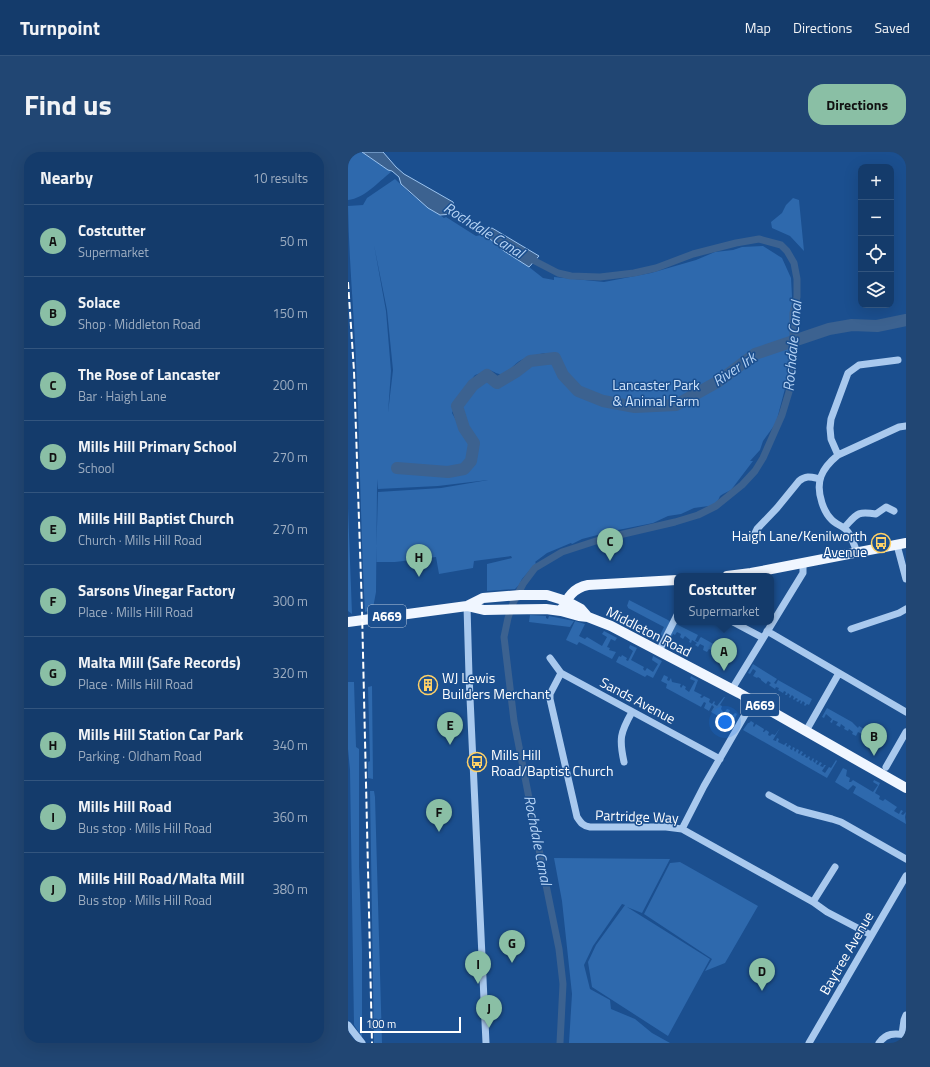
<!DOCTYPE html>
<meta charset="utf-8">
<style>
:root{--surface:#143b6b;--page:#214673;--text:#f1f3f6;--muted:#9dadc1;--line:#33557e;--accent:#8abfa5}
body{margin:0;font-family:"Titillium Web",sans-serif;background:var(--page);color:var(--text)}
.controls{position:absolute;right:12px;top:12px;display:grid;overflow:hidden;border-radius:8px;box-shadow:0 4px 16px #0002}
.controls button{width:36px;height:36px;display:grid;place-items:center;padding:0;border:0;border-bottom:1px solid var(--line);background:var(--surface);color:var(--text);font:20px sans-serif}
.scale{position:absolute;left:12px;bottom:10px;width:101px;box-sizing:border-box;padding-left:4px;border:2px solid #fff;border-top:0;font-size:11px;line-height:14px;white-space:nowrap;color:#fff;-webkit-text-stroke:3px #1b4f8f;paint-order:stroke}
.you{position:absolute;left:377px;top:570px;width:14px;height:14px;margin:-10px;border:3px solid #fff;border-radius:50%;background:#1a73e8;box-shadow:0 0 0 6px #1a73e833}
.badge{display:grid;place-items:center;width:26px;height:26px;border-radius:50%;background:var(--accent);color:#111;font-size:13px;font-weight:700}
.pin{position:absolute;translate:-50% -33px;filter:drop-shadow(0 1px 2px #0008)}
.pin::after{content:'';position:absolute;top:21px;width:14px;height:12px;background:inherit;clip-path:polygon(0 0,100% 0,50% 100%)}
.popup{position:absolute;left:326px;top:421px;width:100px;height:52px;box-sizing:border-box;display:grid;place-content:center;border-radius:8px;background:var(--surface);filter:drop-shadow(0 1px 3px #0005);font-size:13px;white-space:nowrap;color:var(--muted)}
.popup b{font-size:15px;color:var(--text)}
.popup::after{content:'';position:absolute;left:50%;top:100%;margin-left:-8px;border:8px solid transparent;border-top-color:var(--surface)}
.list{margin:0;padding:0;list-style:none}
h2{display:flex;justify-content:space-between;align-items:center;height:52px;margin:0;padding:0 16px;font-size:17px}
h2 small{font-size:13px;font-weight:400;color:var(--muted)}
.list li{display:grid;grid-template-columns:26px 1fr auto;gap:12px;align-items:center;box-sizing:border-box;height:72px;padding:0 16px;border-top:1px solid var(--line)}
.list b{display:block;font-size:15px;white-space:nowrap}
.list p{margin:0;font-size:13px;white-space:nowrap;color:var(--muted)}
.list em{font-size:13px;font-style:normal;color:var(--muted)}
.icon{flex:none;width:22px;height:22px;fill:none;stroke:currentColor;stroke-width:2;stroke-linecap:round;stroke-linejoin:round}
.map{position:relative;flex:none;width:558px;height:891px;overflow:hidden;border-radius:16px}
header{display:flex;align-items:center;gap:24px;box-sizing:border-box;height:56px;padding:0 20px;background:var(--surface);border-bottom:1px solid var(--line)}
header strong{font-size:19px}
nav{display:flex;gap:22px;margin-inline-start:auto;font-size:14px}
.intro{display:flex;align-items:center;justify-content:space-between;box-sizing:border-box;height:96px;padding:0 24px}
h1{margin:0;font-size:28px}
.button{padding:10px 18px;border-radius:16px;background:var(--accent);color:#111;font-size:14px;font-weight:700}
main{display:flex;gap:24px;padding:0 24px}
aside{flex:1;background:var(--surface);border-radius:16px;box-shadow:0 4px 16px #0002}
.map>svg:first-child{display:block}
.green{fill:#2e69ad;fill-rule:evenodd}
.water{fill:#3c6290;stroke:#9cc4f0}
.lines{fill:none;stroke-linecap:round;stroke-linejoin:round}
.canal{stroke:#3c6290;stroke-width:7}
.river{stroke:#3c6290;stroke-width:12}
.minor{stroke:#a9c9ee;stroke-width:7}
.major{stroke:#f0f6ff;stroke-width:10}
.rail{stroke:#fff;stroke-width:2;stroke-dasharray:7 3;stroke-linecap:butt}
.labels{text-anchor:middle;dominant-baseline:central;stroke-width:3;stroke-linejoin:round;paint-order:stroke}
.shield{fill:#1b4f8f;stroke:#bbcadd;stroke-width:1}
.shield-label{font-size:13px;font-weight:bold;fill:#fff}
.park-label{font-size:14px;fill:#cfe3fa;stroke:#1b4f8f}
.poi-label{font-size:14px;fill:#fff;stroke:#1b4f8f;text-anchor:start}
.street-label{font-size:14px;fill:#fff;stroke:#1b4f8f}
.water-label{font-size:15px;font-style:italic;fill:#b5d3f5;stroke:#1b4f8f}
</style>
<header>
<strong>Turnpoint</strong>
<nav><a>Map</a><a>Directions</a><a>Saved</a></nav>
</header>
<div class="intro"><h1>Find us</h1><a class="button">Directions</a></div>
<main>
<aside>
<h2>Nearby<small>10 results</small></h2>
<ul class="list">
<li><span class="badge">A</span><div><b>Costcutter</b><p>Supermarket</p></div><em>50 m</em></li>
<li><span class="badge">B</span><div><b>Solace</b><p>Shop · Middleton Road</p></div><em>150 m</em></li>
<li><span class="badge">C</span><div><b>The Rose of Lancaster</b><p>Bar · Haigh Lane</p></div><em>200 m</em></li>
<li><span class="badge">D</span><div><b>Mills Hill Primary School</b><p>School</p></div><em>270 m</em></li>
<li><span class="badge">E</span><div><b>Mills Hill Baptist Church</b><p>Church · Mills Hill Road</p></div><em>270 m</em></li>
<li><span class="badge">F</span><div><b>Sarsons Vinegar Factory</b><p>Place · Mills Hill Road</p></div><em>300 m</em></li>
<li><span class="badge">G</span><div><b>Malta Mill (Safe Records)</b><p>Place · Mills Hill Road</p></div><em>320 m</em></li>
<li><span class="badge">H</span><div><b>Mills Hill Station Car Park</b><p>Parking · Oldham Road</p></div><em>340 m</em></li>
<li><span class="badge">I</span><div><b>Mills Hill Road</b><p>Bus stop · Mills Hill Road</p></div><em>360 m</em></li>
<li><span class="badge">J</span><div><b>Mills Hill Road/Malta Mill</b><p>Bus stop · Mills Hill Road</p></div><em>380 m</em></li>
</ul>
</aside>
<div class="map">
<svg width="558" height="891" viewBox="0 0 558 891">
<rect width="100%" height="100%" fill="#1b4f8f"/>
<path class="green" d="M0 0H14L43 20C30 30 17 46 0 48Z
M47 27 64 43 96 66 98 65 128 84 138 82 156 99 181 115 195 126 206 128V125L256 130 303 121 348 108 367 100 385 98 394 95 415 94 434 106 443 126 444 144 443 205 440 225 428 271 415 289 412 298 402 309H405L383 338 375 342 372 344 368 353 346 356 333 362 320 364 305 371 265 379 234 387 224 392 223 391 199 401 187 410 188 411 174 427 171 433 167 437 139 439V412L164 406 163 404 126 409 125 416 91 422 88 405 47 410H28L30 340 93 336 140 328 90 334 30 337V327L29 338 28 440 25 456 24 458 17 460C13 384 12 308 9 232 7 173 1 113 0 54L15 53 19 46ZM26 93 39 158 45 218 40 261 43 219 38 159ZM197 201 195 209 183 210 170 222 150 232 139 226 126 234 113 253 114 262 111 263 108 268 104 261 115 238 127 223 142 218C161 228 157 220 170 210 175 206 191 202 197 201Z
M445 46 451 48 456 99 442 84 424 76 423 70 434 61 438 53Z
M0 356 4 462 0 459Z
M281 448 320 468 322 470 315 484 312 483 316 475 280 456V455L279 454Z
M182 463 198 464V466L200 467 201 464 226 469 222 475 181 470Z
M273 464 312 484 310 488 271 468Z
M227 469 237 472 231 484 237 487 239 485 254 494 259 485 254 482 256 479 269 486 267 489 263 487 259 495 262 496 261 498 268 500 264 507 231 490 229 493 218 488Z
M328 472 350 483 347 489 350 490 352 486 353 485 378 499 375 505 369 502 367 504 363 502 365 499 361 497 359 500 355 498 356 494 352 492 350 495 347 493 349 491 344 488 343 491 341 490 342 488 337 484 335 487 332 485 333 482 329 480 327 483 325 482 322 489 320 488Z
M282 493 289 496 283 508 296 515 295 517 297 519 299 516 305 520 310 512 304 508 305 504 314 509 305 526 299 523 297 525 268 510 271 504 273 505 274 503 279 506 278 508 280 509 285 499 281 496Z
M405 512 429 527 426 531 428 532 430 528 464 547 461 553 459 552 457 554 456 553 457 551 455 549 453 552 452 551 453 549 452 548 450 550 448 549 450 547 448 546 446 548 445 547 446 545 444 543 442 546 441 545 442 543 440 541 439 543H437L438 540 436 539 435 541 430 538 431 536 428 535 427 537 421 533 423 531 420 529 418 532 413 528V527L410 525 409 526 405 524 408 519 405 517 402 522 400 521Z
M316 523 320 525 319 528 321 529 323 526 324 530 333 532 332 534 333 536 335 533 338 535 337 537 341 540 347 529 342 527 343 524 350 528 346 539 354 543 352 545 354 546 356 544 362 547 361 550 364 552 366 549 367 550 366 552 369 554 376 545H377L372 553 374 554 373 557 376 561 379 557 382 558 381 561 385 563 387 561 389 562 386 568 381 566 379 569 363 560 366 555 364 553 361 559 356 556 358 551 356 550 353 555 318 536 319 532 313 529Z
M0 530H6L8 595 11 597V714L14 797V885L6 873 2 618 0 597Z
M24 534 25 627 20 626V610L22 609 20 535Z
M479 556 504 570 510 576 511 574 531 586 529 591 527 590 524 593 521 591 522 586 519 585 516 588 513 586 514 582 510 580 508 584 504 582 505 580 501 577 500 579 496 577 497 575 493 572 492 575 488 573 490 570 485 568 484 571 482 570 484 567 478 562 476 566 474 565Z
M403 569 406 571 405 574 406 575 408 572 416 577 415 580H416L418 578 421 580 420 583 422 584 424 582 427 583 432 576 425 588 428 589 429 586 431 587 430 590 436 593 438 591H439L438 594 440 595 441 593 443 594 442 597 444 598 445 595 447 596 446 598 447 600 449 597 451 598 450 601 451 602 453 599 455 600 453 603 455 604 457 602 458 603 457 605 459 606 461 604 462 605 461 607 463 609 465 606 466 607 465 609 467 611 468 608 470 609 468 612 470 613 472 610 474 611 472 614 475 615 476 613H478L474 619 477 621 481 615 483 616 488 608 489 609 479 626 395 578 400 571H401Z
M495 616 499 618 498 624 502 626 501 630H503L505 628 525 640 530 633 525 630 526 628 532 631 527 641 532 644 531 647 535 649 537 647 549 655 546 659 551 662 553 658 555 659 553 662 555 663 558 660 557 665 558 672 505 641 508 635 505 633 500 638 487 630Z
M22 639H26L27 645 34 891H26Z
M206 706 322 707 294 761 279 755 362 807 320 884 244 835 240 810 248 793 277 753 274 752 245 794 236 813 242 837 262 848 263 857 287 867 304 881 322 891H221L224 842 214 749Z
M332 710 410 754 377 811 357 819 364 807 296 762 322 711Z"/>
<path class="water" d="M14 0H35L48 15 56 22 105 50 106 53 105 56 108 59C117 62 136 80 144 76L191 104 181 115 156 99 133 79 105 62 92 63 80 56 53 32 51 25 44 19 40 18Z"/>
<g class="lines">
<path class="canal" d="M179 105 210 121 223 124 252 125 286 121 308 116 345 102 388 91 411 87 433 93 439 99 446 111 449 127V145L445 161V209L441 240 434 263 415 306 407 319 394 333 368 354 350 363 327 370 254 387 214 400 187 416 175 432 165 451 160 466 156 485 166 569 195 718 211 797 215 832 212 891"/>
<path class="river" d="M49 316 100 320 116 317 123 309 126 291 116 276 109 254 125 233 139 223 149 231 169 219 182 209 207 206 215 223 230 239 255 249 287 255 328 253 371 229 407 202 481 177 504 173 529 174 558 168"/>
<path class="minor" d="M490 303 483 287 482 276 483 267 500 221 511 213 550 208
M496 376C509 362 508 359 528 362L538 355 546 359
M406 383 409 377 429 356 451 329C458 323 463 325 472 327
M549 393 558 427
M509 400C506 393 504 386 500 380 496 374 488 373 483 367 479 363 476 357 474 351 467 330 473 317 490 303L551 275 558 274
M119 454 121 524 138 891
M385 470 415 486
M503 477 551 461 558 457
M419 479 558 560
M311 499 329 463
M202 506 213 521 372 607
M213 521 202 542V547L229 665C233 671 235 674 242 675H318L334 677 465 750 479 760 523 783
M384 537 455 421V411
M458 579 491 521
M276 610C271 587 272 581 284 560
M538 615 558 580
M421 643 449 658 484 667 493 670 558 707
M334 677 356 634 405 549
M465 750 487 715
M0 873 14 891
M554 882 556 868 558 863
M461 891 558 724
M531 891C538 881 546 881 558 883"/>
<path class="major" d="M379 424 403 421 558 391
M119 454 136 458 198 457 213 459 231 464 240 465
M213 459C220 445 225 436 240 433L329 428
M0 470 119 454 135 446 172 443H199L218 449 233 457 240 465 263 474 391 541 558 636"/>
<path class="rail" d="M0 130 6 219 14 458 24 891"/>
</g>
<defs>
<symbol id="bus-ring" viewBox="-11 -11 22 22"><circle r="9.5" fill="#1b4f8f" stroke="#ffd166" stroke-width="1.5"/><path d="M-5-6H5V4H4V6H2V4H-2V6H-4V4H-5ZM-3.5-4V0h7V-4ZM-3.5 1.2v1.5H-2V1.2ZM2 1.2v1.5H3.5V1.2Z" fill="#ffd166"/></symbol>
<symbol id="building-ring" viewBox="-11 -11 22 22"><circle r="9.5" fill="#1b4f8f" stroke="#ffd166" stroke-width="1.5"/><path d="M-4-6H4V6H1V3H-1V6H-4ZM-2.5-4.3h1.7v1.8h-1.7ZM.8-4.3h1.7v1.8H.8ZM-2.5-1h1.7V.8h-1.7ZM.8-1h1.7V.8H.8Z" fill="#ffd166"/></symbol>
</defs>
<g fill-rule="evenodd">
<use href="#bus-ring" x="522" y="380" width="22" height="22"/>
<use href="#building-ring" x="69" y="522" width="22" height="22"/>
<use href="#bus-ring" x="118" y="599" width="22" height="22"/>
</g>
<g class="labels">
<g class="shield">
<rect x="20" y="453" width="38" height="22" rx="3"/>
<rect x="393" y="542" width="38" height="22" rx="3"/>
</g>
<g class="shield-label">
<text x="39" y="464">A669</text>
<text x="412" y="553">A669</text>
</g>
<g class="park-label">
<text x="308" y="232">Lancaster Park<tspan x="308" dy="16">&amp; Animal Farm</tspan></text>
</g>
<g class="poi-label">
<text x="519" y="383" text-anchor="end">Haigh Lane/Kenilworth<tspan x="519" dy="16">Avenue</tspan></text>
<text x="94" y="525">WJ Lewis<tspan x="94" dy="16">Builders Merchant</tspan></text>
<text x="143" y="602">Mills Hill<tspan x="143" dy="16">Road/Baptist Church</tspan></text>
</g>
<g class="street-label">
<text transform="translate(301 479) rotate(27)">Middleton Road</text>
<text transform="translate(290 548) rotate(28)">Sands Avenue</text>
<text transform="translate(289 664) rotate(2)">Partridge Way</text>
<text transform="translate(498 801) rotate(-60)">Baytree Avenue</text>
</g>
<g class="water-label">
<text transform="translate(136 78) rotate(32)">Rochdale Canal</text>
<text transform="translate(444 194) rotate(-85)">Rochdale Canal</text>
<text transform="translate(386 217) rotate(-34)">River Irk</text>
<text transform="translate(190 688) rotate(79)">Rochdale Canal</text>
</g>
</g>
</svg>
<div class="controls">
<button>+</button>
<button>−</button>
<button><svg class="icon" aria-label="locate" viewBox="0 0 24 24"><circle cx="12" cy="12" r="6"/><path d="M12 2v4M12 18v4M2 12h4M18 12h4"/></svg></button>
<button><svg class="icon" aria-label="layers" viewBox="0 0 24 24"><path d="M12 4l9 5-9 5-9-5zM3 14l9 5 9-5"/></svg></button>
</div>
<div class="scale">100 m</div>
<div class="you"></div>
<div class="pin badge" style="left:376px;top:519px">A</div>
<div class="popup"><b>Costcutter</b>Supermarket</div>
<div class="pin badge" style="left:526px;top:604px">B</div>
<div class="pin badge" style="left:262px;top:409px">C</div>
<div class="pin badge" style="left:414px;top:839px">D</div>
<div class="pin badge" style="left:102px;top:593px">E</div>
<div class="pin badge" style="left:91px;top:680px">F</div>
<div class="pin badge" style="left:164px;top:811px">G</div>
<div class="pin badge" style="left:71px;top:425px">H</div>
<div class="pin badge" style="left:130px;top:832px">I</div>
<div class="pin badge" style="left:141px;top:876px">J</div>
</div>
</main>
